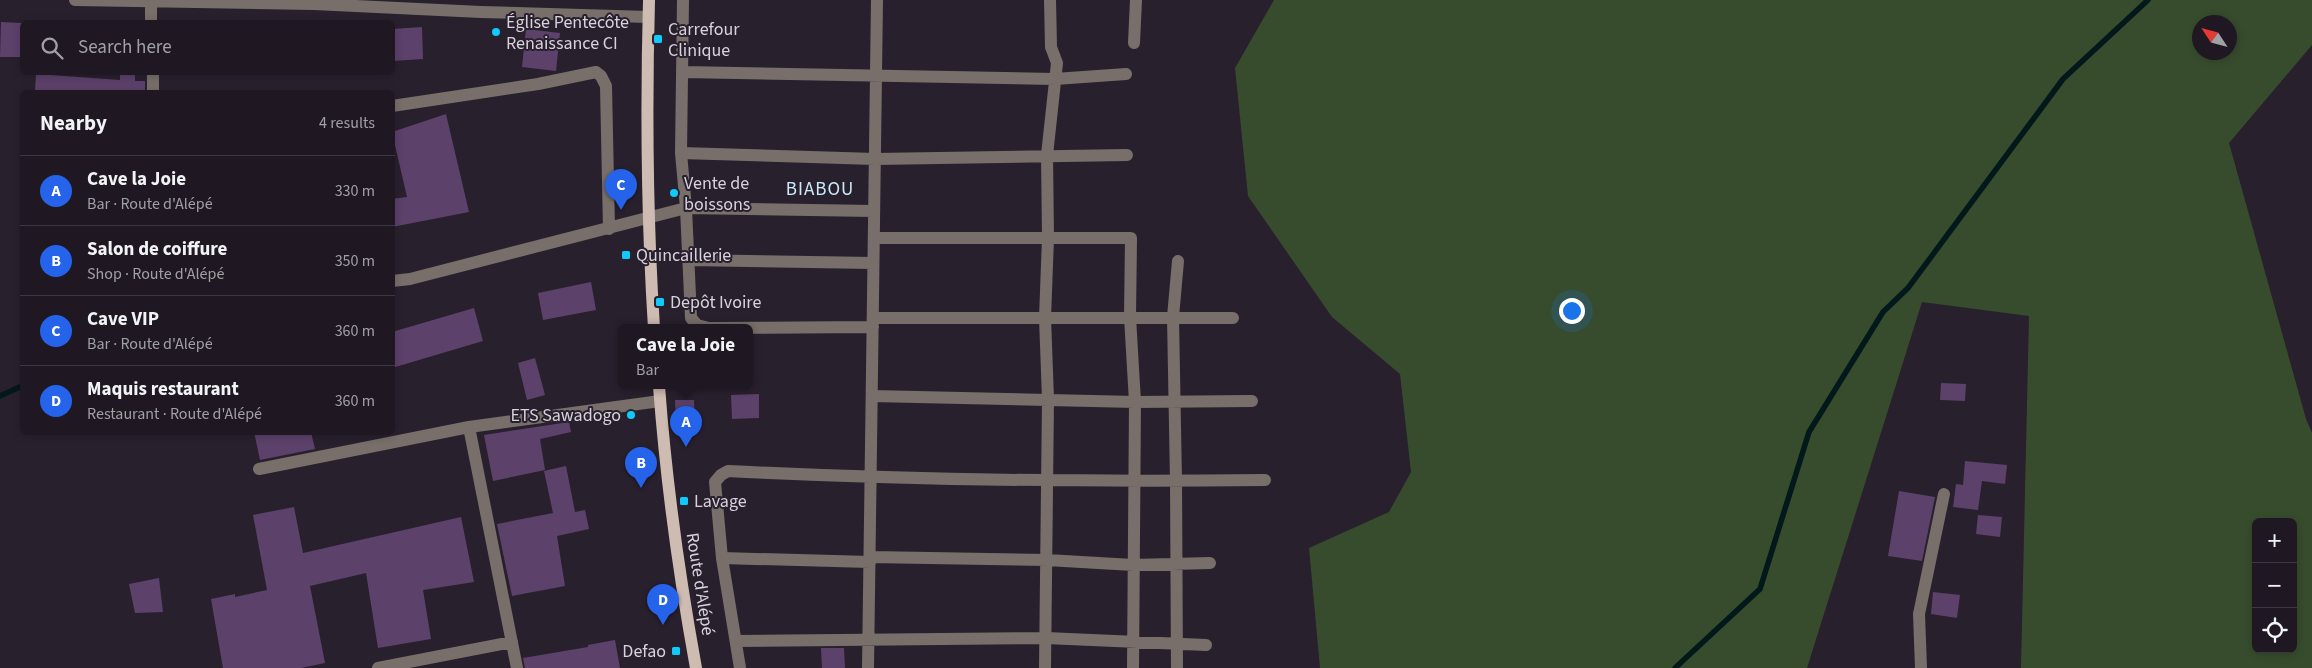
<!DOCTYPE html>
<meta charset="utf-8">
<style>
:root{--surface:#1f1822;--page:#2c252f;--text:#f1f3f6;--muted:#a1a0a5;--line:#3c3740;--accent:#2563eb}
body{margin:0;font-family:"Source Sans 3",sans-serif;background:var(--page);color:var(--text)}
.controls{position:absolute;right:15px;bottom:15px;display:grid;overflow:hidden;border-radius:8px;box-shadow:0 2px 8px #0003}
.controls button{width:45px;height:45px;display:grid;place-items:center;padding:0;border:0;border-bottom:1px solid var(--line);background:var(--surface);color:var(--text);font:25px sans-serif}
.compass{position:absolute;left:2192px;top:15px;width:45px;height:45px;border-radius:50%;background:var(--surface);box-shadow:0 2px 8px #0003;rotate:306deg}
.you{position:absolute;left:1571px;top:310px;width:18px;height:18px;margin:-12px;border:4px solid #fff;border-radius:50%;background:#1a73e8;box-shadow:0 0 0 8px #1a73e833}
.badge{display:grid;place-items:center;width:32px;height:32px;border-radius:50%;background:var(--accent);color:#fff;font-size:16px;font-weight:700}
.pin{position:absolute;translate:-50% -41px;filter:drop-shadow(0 1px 2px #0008)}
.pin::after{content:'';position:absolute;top:26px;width:18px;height:15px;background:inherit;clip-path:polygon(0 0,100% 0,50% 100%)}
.popup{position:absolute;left:618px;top:324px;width:135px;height:65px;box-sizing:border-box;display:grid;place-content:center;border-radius:8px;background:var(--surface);filter:drop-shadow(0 1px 4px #0005);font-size:16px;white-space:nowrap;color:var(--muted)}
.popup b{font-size:19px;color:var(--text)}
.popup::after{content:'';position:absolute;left:50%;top:100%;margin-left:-10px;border:10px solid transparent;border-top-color:var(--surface)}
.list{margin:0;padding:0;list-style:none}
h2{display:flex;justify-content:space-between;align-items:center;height:65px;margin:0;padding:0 20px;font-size:21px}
h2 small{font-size:16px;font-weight:400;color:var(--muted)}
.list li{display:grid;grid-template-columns:32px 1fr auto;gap:15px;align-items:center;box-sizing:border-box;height:70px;padding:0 20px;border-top:1px solid var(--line)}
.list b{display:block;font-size:19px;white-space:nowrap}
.list p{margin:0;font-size:16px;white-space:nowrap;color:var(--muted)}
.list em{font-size:16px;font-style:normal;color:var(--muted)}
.icon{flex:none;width:28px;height:28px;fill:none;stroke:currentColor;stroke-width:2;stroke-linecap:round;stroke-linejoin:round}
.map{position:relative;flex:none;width:2312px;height:668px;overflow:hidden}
.search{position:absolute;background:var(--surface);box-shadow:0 2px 8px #0003;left:20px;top:20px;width:375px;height:55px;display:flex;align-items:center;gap:12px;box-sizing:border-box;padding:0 18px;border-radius:8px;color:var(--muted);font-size:19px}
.panel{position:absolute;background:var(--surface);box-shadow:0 2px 8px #0003;left:20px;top:90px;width:375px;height:345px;border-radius:8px}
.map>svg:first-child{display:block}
.green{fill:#374c2d;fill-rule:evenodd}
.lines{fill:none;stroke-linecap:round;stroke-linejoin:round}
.stream{stroke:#02181b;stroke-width:5.5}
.building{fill:#5c416b}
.minor{stroke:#786f6a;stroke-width:12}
.major{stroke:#cebbb1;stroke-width:12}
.poi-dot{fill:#0fcafa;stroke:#29202e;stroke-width:2}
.labels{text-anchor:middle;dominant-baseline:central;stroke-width:4;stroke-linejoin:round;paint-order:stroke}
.poi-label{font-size:18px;fill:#d8d2dc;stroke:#29202e;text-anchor:start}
.street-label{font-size:18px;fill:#d8d2dc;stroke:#29202e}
.neighbourhood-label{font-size:19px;letter-spacing:1px;fill:#c9ebf8;stroke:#29202e}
</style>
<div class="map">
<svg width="2312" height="668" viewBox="0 0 2312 668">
<rect width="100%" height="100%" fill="#29202e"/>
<path class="green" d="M1274 0H2312V45L2229 143 2306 419 2312 433V668H2021L2029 316 1922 302 1807 668H1320L1309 548 1389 512 1411 472 1400 374 1332 317 1248 196 1235 68ZM2200 22H2230V52H2200ZM2256 522H2293V649H2256Z"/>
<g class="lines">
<path class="stream" d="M0 396 22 386
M1675 668 1760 589 1809 432 1883 312 1908 288 2063 79 2148 0"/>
</g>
<path class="building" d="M1 22 22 23V57H0Z
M422 27 423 59 392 61V29Z
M526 29 560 33 556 71 522 67Z
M36 74 120 80V75H135V81H145V92H35Z
M446 114 469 212 392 227V199L407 197 392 132Z
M591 282 596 310 543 320 538 293Z
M474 308 483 341 392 368V332Z
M535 358 545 395 527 400 518 363Z
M1941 383 1966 384 1965 401 1940 400Z
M759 394V418L732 419 731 395Z
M675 400H694L695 425H676Z
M569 422 571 432 540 439 545 470 493 481 484 435Z
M254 432H311L315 449 260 460Z
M1965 461 2007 465 2005 484 1982 481 1978 510 1953 507 1956 484 1963 485Z
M566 466 575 512 585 510 589 529 557 536 565 586 512 596 497 524 553 513 544 471Z
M1899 491 1935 497 1922 561 1888 556Z
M294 507 303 553 461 517 474 582 423 590 431 639 378 648 366 573 310 586 325 663 301 668H223L211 599 235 594V597L267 590 253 515Z
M1978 515 2002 517 2000 537 1976 534Z
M159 578 163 612 135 613 129 584Z
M1933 592 1960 595 1957 618 1931 614Z
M615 640 620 668H525L523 658 588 647V645Z
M821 648H844L845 668H822Z"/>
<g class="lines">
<path class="minor" d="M75 0 314 4 481 12 648 17
M683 0 681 153 686 208 691 318 697 325 709 328 873 327
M151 2V22
M1134 43 1136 0
M153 72V92
M682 72 1055 79 1126 74
M392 106 538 84 596 72 601 76 606 86 609 229
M681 153 875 159 1127 155
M874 238H1131L1130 317 1135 402 1133 668
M688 260 873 263
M392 281 410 279 686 208 874 211
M873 318H1233
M872 396 1135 402 1252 401
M469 427 517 668
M259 469 469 427 660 401
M870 557 1047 560 1133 565 1210 563
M722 558 870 562
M736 641 1046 638 1206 645
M378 668 512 642
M740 668 722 558 715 482 721 475 728 471C907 480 1086 482 1265 480
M868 668 877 0
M1045 668 1048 399 1045 318 1048 238 1047 155 1057 63 1051 47 1050 0
M1177 668 1176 481 1173 317 1178 261
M1921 668 1919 614 1944 494"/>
<path class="major" d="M649 0C646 110 647 219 654 328
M659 386C666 480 679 575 696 668"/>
</g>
<g class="poi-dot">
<circle cx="496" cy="32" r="5"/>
<rect x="653" y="34" width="10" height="10" rx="2.5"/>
<circle cx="674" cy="193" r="5"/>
<rect x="621" y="250" width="10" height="10" rx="2.5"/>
<rect x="655" y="297" width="10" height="10" rx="2.5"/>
<circle cx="631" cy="415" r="5"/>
<rect x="679" y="496" width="10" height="10" rx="2.5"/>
<rect x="671" y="646" width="10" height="10" rx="2.5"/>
</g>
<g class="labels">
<g class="poi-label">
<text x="506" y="22">Église Pentecôte<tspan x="506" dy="21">Renaissance CI</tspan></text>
<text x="668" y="29">Carrefour<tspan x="668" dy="21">Clinique</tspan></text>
<text x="684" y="183">Vente de<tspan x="684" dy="21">boissons</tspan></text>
<text x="636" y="255">Quincaillerie</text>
<text x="670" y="302">Depôt Ivoire</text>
<text x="621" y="415" text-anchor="end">ETS Sawadogo</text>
<text x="694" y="501">Lavage</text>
<text x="666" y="651" text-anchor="end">Defao</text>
</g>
<g class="street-label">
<text transform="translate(700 584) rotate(81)">Route d'Alépé</text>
</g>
<g class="neighbourhood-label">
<text x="820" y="189">BIABOU</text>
</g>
</g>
</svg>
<div class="controls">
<button>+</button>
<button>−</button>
<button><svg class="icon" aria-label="locate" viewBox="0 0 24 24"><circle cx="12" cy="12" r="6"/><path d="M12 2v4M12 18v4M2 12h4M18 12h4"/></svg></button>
</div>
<svg class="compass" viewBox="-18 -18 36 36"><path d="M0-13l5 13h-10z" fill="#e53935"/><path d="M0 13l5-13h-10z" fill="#a1a0a5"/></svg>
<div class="you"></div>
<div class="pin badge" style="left:686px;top:447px">A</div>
<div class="popup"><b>Cave la Joie</b>Bar</div>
<div class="pin badge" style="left:641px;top:488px">B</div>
<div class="pin badge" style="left:621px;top:210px">C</div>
<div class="pin badge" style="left:663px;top:625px">D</div>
<div class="search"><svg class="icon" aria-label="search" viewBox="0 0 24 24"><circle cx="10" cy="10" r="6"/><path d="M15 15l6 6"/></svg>Search here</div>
<section class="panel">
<h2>Nearby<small>4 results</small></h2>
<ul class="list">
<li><span class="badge">A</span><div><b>Cave la Joie</b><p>Bar · Route d'Alépé</p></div><em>330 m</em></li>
<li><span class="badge">B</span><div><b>Salon de coiffure</b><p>Shop · Route d'Alépé</p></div><em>350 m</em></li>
<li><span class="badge">C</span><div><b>Cave VIP</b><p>Bar · Route d'Alépé</p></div><em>360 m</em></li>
<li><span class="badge">D</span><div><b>Maquis restaurant</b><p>Restaurant · Route d'Alépé</p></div><em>360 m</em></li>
</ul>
</section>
</div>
